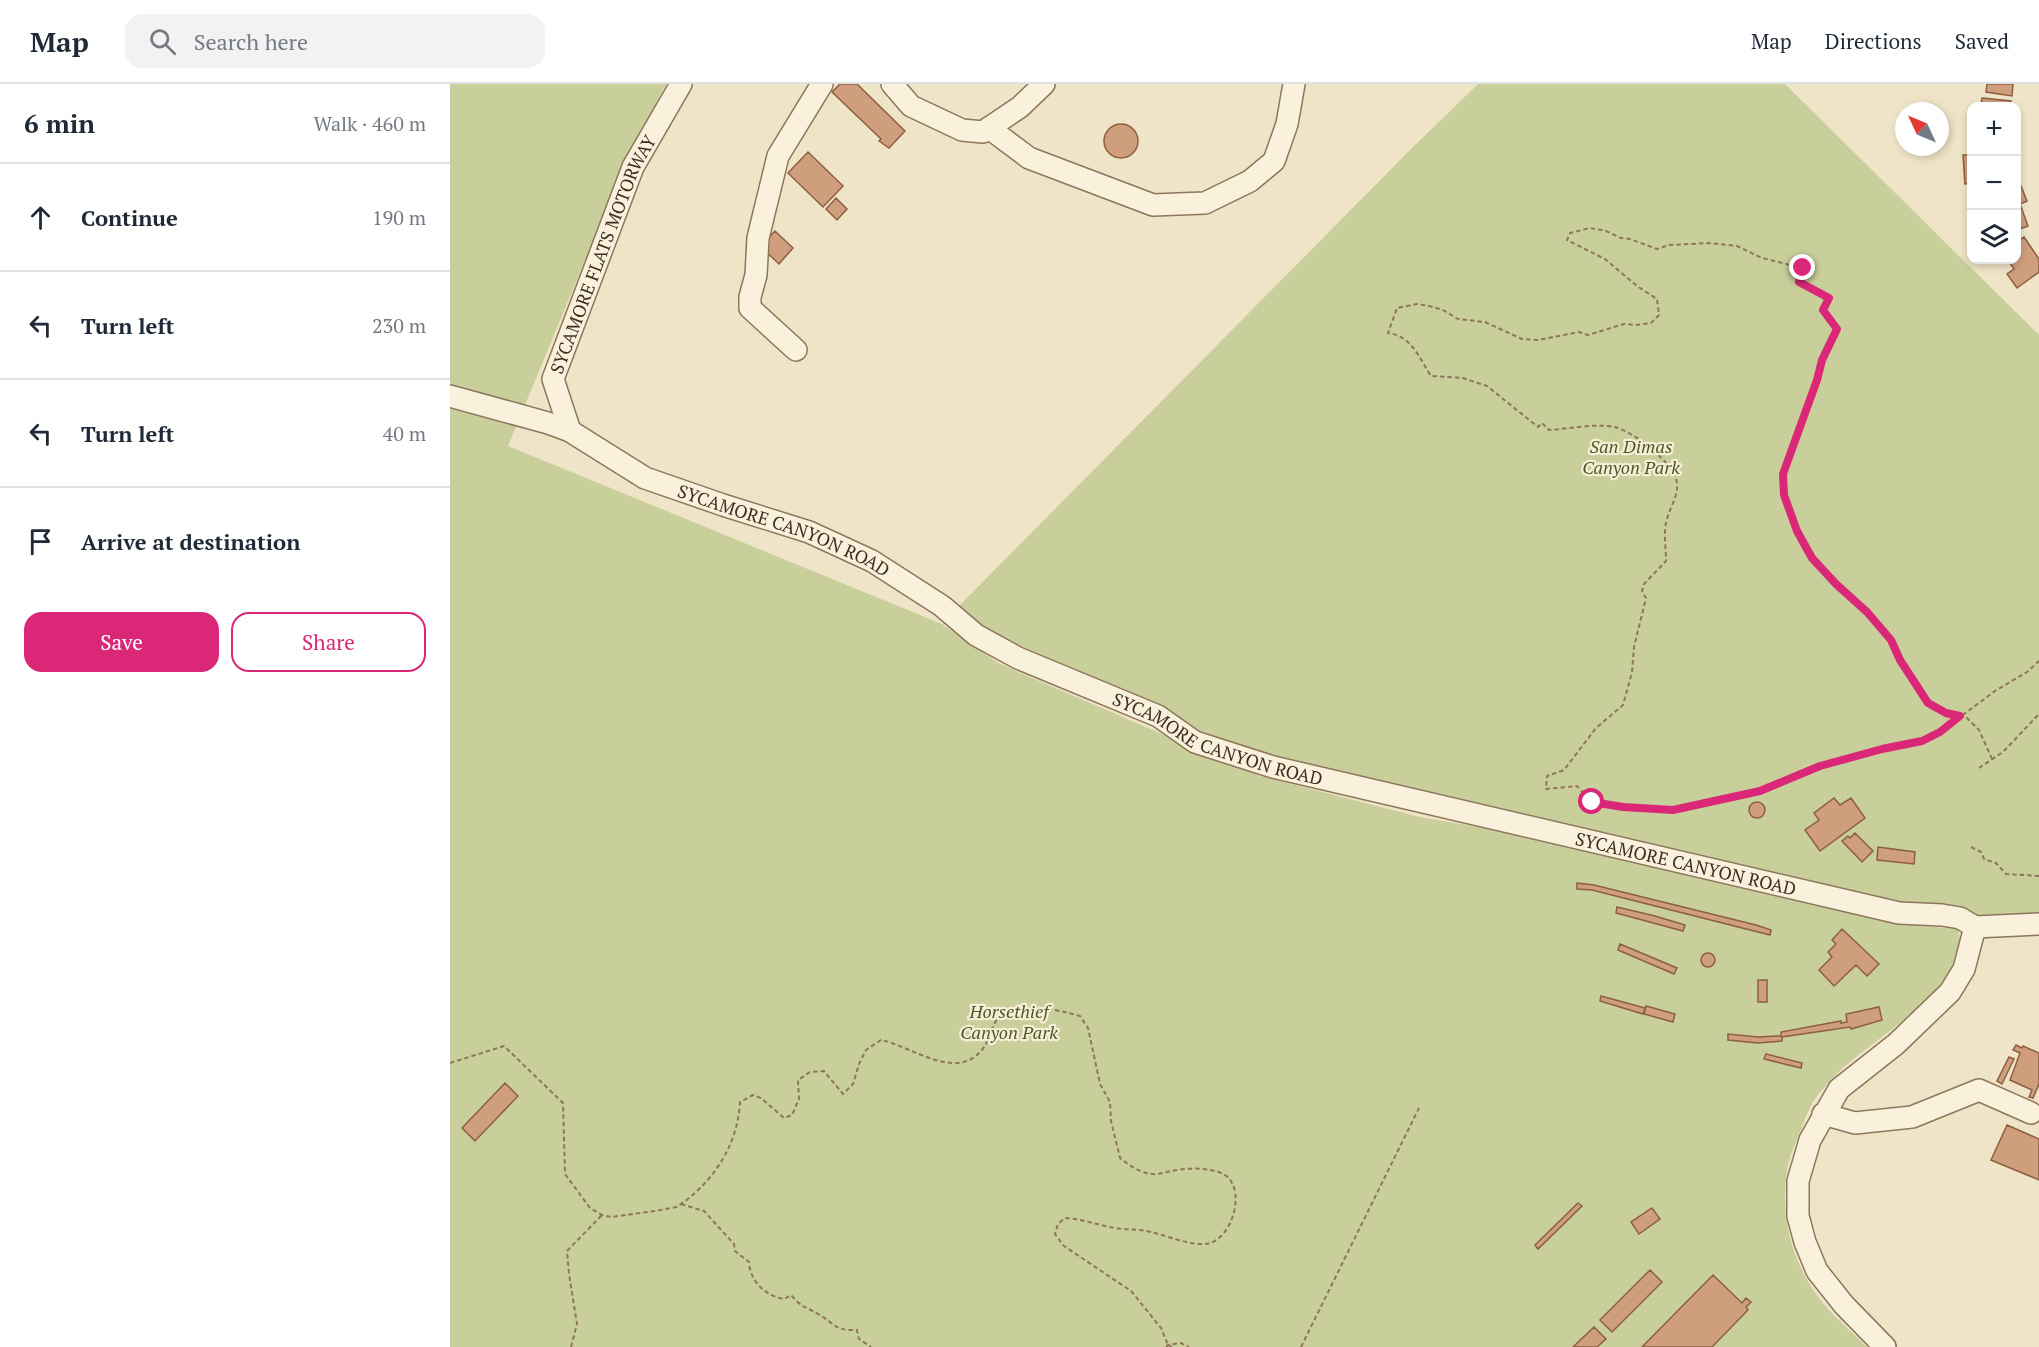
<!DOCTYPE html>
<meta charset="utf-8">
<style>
:root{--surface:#fff;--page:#f2f2f3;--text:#1f2937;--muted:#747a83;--line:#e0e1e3;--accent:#db2777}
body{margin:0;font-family:"PT Serif",serif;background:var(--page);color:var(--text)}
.controls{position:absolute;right:18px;top:18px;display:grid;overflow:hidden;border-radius:12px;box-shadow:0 3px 9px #0003}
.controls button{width:54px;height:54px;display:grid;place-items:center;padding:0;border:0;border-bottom:2px solid var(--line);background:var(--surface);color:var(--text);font:30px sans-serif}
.compass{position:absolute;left:1445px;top:18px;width:54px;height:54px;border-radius:50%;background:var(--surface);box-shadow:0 3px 9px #0003;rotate:314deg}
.stop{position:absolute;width:18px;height:18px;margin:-14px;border:4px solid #db2777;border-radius:50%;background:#fff}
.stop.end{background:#db2777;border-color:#fff;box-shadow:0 2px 6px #0008}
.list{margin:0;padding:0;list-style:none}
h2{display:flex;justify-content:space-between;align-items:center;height:78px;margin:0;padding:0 24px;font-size:26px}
h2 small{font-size:20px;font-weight:400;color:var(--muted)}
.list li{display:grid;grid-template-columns:39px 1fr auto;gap:18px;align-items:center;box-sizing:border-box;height:108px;padding:0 24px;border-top:2px solid var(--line)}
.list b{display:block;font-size:22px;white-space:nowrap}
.list em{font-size:20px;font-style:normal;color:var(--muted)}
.actions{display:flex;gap:12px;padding:18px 24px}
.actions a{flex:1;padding:14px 0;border:2px solid var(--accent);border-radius:18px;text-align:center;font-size:21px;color:var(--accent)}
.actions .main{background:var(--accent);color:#fff}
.icon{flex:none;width:33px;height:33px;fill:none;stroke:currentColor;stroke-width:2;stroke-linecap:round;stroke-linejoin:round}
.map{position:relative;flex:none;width:1589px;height:1263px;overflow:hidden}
header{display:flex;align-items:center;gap:36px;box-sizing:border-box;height:84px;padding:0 30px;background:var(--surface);border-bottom:2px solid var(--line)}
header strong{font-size:28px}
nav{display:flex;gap:33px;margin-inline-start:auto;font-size:21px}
.search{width:420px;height:54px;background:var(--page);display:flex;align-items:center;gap:15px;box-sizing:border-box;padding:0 21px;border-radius:18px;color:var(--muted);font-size:22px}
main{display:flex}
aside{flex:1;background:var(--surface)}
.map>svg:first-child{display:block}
.green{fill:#c9cf9b}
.building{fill:#cf9f7d;stroke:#8d5f41;stroke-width:1.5}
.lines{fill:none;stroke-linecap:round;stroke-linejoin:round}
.minor-casing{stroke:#8d765c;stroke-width:24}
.path{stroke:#8d765c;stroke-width:2;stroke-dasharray:4.5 3;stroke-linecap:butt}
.minor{stroke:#faf1dc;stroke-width:21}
.route{stroke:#db2777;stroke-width:8}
.labels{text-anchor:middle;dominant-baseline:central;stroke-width:4.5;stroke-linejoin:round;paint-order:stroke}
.street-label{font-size:18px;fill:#3d2e20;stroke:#f7eed8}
.park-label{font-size:18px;font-style:italic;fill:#4d5a26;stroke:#f7eed8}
</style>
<header>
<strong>Map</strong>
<div class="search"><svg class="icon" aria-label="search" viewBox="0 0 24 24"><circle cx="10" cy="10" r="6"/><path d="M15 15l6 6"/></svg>Search here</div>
<nav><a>Map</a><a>Directions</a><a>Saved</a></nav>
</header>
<main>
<aside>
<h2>6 min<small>Walk · 460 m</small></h2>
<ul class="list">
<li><svg class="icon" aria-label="ahead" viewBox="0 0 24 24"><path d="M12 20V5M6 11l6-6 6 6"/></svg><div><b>Continue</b></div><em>190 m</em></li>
<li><svg class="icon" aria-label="left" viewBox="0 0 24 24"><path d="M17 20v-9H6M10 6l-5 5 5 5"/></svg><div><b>Turn left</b></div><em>230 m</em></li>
<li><svg class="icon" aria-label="left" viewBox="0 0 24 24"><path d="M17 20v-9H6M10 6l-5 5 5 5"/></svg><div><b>Turn left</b></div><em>40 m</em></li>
<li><svg class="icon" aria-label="arrive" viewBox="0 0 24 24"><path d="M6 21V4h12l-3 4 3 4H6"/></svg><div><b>Arrive at destination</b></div></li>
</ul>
<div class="actions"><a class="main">Save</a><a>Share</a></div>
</aside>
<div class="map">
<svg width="1589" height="1263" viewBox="0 0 1589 1263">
<rect width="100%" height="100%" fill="#f0e4c8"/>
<path class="green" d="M0 0H216L179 70 58 362 492 540 550 580 810 692 970 733 1034 744 1452 840 1507 845C1531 891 1422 957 1393 984 1385 992 1376 1001 1368 1011 1359 1022 1354 1038 1349 1051 1345 1061 1340 1071 1338 1081 1330 1121 1338 1164 1359 1199 1373 1224 1397 1243 1417 1263H0Z
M1028 0H1335L1589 251V830L1532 834 1512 822 1452 818 820 673 751 647 578 565 531 542 508 523 962 64Z"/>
<path class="building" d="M390 0H407L455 47 439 64 429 57 431 55 382 8Z
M1537 0H1563L1562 12 1536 8Z
M1532 14 1561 17 1560 22H1531Z
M654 57a17 17 0 1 1 34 0a17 17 0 1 1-34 0Z
M358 68 393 102 373 123 338 89Z
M1513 71H1522V99L1515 100Z
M1571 102 1577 117 1570 120 1578 142 1567 146 1566 104Z
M386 114 397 125 387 136 376 125Z
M325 147 343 164 329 180 310 162Z
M1574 153 1589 175V188L1567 204 1557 190 1564 185 1558 176H1566V158Z
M1384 714 1390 721 1401 714 1415 734 1370 767 1355 746 1369 736 1364 729Z
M1299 726a8 8 0 1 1 16 0a8 8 0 1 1-16 0Z
M1405 749 1423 767 1412 778 1392 757 1398 752 1400 754Z
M1428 763 1465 768 1464 780 1427 776Z
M1127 799 1144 801 1306 841 1321 846 1320 851 1142 806 1127 805Z
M1167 823 1205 832 1235 841 1233 847 1166 829Z
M1392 845 1429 880 1417 892 1406 881 1384 902 1369 886 1382 873 1378 868 1386 860 1382 856Z
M1170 860 1227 884 1224 890 1168 866Z
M1251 876a7 7 0 1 1 14 0a7 7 0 1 1-14 0Z
M1308 896H1317V918H1308Z
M1151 912 1195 924 1193 930 1150 917Z
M1196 922 1225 930 1223 938 1194 930Z
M1429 923 1432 936 1401 945 1400 943 1332 953V957L1308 959 1278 956V950L1308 953 1327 952H1331V948L1391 937V939L1397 938 1396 930Z
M1566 961 1572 964 1573 962 1589 969V1000L1583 1014 1579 1013 1582 1006 1560 996 1570 969 1563 966Z
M1316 970 1352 979 1351 984 1314 975Z
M1559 973 1564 975 1552 1000 1547 997Z
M55 999 68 1012 25 1057 12 1044Z
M1557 1041 1589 1055V1096L1541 1076Z
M1128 1119 1132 1122 1088 1165 1085 1161Z
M1202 1124 1210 1135 1189 1150 1181 1138Z
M1200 1186 1212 1198 1162 1248 1150 1236Z
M1263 1191 1292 1219 1296 1214 1301 1218 1296 1223 1298 1226 1262 1263H1192Z
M1144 1243 1156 1255 1147 1263H1123Z"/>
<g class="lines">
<defs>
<g id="minor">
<path d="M442 0 461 22 512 46 533 48 570 23 594 0"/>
<path d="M539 44 579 74 703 121 755 119 800 97 824 77 837 40 844 0"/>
<path d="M346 266 300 224V213L306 191 308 154 328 72 372 0"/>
<path id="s1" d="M0 312 98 339 120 347 195 394 273 421 359 448 422 477 492 522 526 551 568 574 708 632 745 658 823 683 1449 829 1492 831 1510 834 1525 843 1589 840"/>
<path id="s2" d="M120 347 103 295 183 83 231 0"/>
<path d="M1373 1030 1405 1039 1462 1033 1529 1006 1581 1029"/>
<path d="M1435 1263 1394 1221 1367 1187 1355 1158 1348 1132V1097L1360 1056 1389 1005 1446 960 1500 908 1514 885 1525 843"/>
</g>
</defs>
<use href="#minor" class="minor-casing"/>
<path class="path" d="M1542 675 1529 646 1517 634 1496 629 1478 619 1450 576 1441 557 1417 528 1386 500 1362 473 1347 447 1334 411 1333 390 1367 296 1372 276 1387 245 1373 226 1379 214 1349 198 1353 184 1312 174 1287 162 1259 159 1219 161 1207 165 1180 155 1171 154 1156 147 1140 144 1120 149 1117 156 1155 175 1187 202 1207 215 1209 231 1201 239 1186 241 1174 240 1138 251 1129 248 1088 256 1072 255 1035 238 1008 235 993 226 979 222 967 220 947 224 938 249C962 252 969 274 981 292L1013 294 1037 302 1088 343 1092 339 1099 346C1118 345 1146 339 1164 343 1182 346 1227 381 1227 400 1228 413 1220 423 1217 435 1213 447 1216 464 1216 477L1194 500 1192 507 1196 514 1184 563 1182 588 1173 621 1146 644 1114 686 1097 692 1096 705 1127 702 1142 718 1173 723 1223 726 1310 707 1370 682 1432 665 1472 657 1490 648 1545 607 1577 588 1589 577
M1529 684 1553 668 1589 630
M1521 763 1531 768 1534 775 1546 779 1556 790 1589 792
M0 979 54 962 113 1019 115 1090 140 1124 152 1131 161 1133 205 1127 227 1123 231 1120C265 1096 288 1059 290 1018L303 1011 311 1014 334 1034 342 1031 349 1015 348 996 360 988 374 987 393 1010 403 1000 409 980 416 966 431 956C461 962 505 997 531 967 539 958 540 947 546 937 548 934 552 930 555 926 583 922 602 924 630 932L638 944 650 1000 660 1018 661 1037 670 1074C680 1082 690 1089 703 1090 708 1091 715 1088 721 1087 737 1084 755 1083 771 1089 799 1100 783 1158 755 1160 738 1161 718 1152 701 1148 689 1145 677 1146 665 1144 648 1141 632 1135 615 1134L608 1140 605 1150 614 1162 681 1207 711 1244 718 1261 722 1263
M231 1120 254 1127 284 1160 285 1167 299 1178C300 1197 315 1212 334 1215L341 1211C353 1225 355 1222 368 1230 386 1240 384 1247 407 1246L409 1255 421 1263
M121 1263 127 1240 119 1190 117 1167 152 1131
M716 1263 718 1261 731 1259 739 1263
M851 1263 969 1024"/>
<use href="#minor" class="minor"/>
</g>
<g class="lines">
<path class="route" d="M1142 718 1173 723 1223 726 1310 707 1370 682 1432 665 1472 657 1490 648 1510 632 1496 629 1478 619 1450 576 1441 556 1417 528 1386 500 1362 474 1347 447 1334 411 1333 390 1367 296 1372 276 1387 245 1373 226 1379 214 1349 198 1353 184"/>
</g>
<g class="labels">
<g class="street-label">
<text stroke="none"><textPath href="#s2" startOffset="189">SYCAMORE FLATS MOTORWAY</textPath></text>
<text stroke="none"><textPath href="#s1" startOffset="362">SYCAMORE CANYON ROAD</textPath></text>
<text stroke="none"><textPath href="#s1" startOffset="848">SYCAMORE CANYON ROAD</textPath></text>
<text stroke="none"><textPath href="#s1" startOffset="1334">SYCAMORE CANYON ROAD</textPath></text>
</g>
<g class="park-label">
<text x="1181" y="362">San Dimas<tspan x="1181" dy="21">Canyon Park</tspan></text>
<text x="559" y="927">Horsethief<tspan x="559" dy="21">Canyon Park</tspan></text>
</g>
</g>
</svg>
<div class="controls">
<button>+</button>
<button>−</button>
<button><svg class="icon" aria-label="layers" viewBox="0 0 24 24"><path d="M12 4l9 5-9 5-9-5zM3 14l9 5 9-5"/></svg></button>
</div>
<svg class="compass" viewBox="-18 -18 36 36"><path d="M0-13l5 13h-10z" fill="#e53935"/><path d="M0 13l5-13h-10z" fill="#747a83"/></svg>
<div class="stop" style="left:1142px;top:718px"></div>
<div class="stop end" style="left:1353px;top:184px"></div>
</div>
</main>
